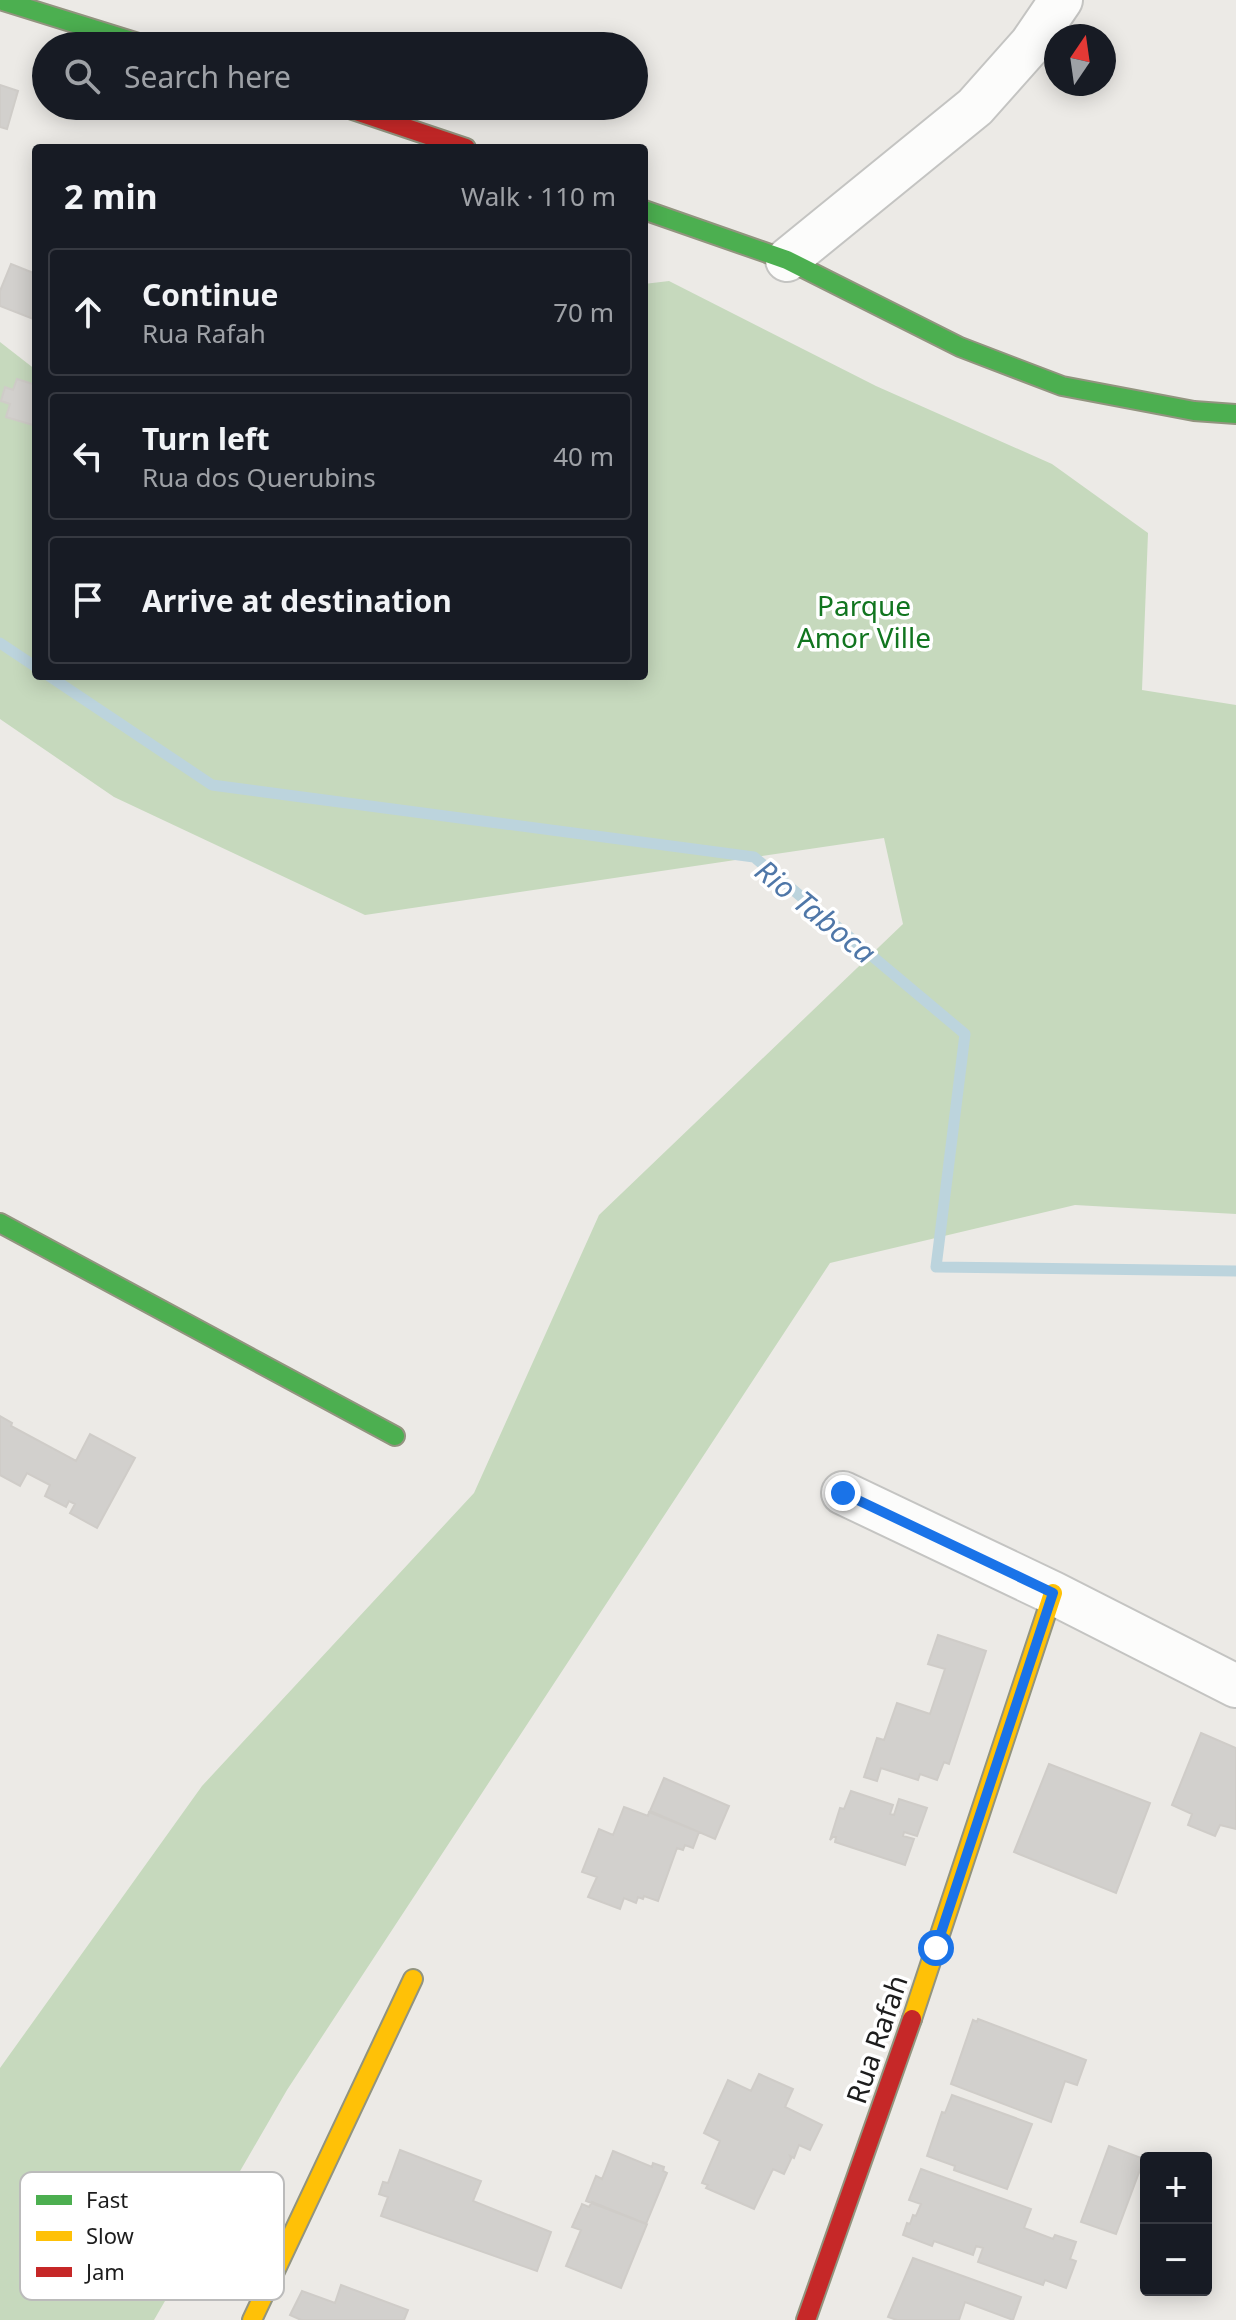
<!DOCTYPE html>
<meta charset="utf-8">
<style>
:root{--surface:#171b24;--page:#20242c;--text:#f1f3f6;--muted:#9ea1a6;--line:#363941}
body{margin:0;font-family:"Noto Sans",sans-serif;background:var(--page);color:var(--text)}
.controls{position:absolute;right:24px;bottom:24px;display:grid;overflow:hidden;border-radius:8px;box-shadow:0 4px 20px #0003}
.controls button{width:72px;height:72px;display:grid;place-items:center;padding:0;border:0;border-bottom:2px solid var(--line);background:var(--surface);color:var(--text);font:40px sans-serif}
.compass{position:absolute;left:1044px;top:24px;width:72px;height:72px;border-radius:50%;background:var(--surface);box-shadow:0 4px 20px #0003;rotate:13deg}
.stop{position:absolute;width:24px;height:24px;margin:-18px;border:6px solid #1a73e8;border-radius:50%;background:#fff}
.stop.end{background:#1a73e8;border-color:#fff;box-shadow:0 2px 8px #0008}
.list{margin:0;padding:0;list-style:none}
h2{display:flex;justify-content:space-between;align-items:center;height:104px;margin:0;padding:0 32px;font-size:34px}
h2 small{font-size:26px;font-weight:400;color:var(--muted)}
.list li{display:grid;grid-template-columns:52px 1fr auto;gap:24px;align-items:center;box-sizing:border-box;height:128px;margin:0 16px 16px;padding:0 16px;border:2px solid var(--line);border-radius:8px}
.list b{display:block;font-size:30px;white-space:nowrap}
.list p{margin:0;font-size:26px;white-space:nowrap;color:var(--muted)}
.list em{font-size:26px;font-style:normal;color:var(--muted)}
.icon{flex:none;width:44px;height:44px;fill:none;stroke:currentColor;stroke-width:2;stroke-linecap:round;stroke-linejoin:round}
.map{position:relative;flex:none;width:1236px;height:2320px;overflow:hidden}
.search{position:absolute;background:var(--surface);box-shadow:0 4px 20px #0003;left:32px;top:32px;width:616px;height:88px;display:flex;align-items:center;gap:20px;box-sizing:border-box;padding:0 28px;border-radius:44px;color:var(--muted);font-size:30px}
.panel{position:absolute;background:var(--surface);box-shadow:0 4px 20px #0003;left:32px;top:144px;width:616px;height:536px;border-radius:8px}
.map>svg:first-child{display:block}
.forest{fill:#c6d9bd}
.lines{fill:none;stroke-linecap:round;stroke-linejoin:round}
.stream{stroke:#bcd4dd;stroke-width:11}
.building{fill:#d2d0cd;stroke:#cfccc8;stroke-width:2}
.street-casing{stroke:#c4c4c2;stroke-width:46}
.fast-casing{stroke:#92947f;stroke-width:22}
.slow-casing{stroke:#92947f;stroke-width:22}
.jam-casing{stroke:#92947f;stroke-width:22}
.street{stroke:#fcfcfb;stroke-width:42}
.fast{stroke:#4caf50;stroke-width:18}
.slow{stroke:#ffc107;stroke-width:18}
.jam{stroke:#c62828;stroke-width:18}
.route{stroke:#1a73e8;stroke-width:10}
.labels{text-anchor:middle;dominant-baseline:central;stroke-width:7;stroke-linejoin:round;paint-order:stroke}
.park-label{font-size:28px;fill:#11751f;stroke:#fff}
.street-label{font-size:28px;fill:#1d1d1d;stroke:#fff}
.water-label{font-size:30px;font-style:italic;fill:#4f77a8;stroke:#fff}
.key{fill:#fff;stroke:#bbb;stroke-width:2}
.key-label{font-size:22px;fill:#1d1d1d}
</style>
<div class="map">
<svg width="1236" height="2320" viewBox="0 0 1236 2320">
<rect width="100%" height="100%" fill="#eceae6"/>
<path class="forest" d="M669 281 876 386 1052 464 1148 533 1142 690 1236 705V1214L1075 1205 830 1263 287 2090 154 2320H0V2068L202 1786 474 1493 599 1215 903 924 884 838 365 915 114 797 0 719V342L36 370V676H644V284Z"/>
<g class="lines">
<path class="stream" d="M0 643 36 667
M49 676 212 785 754 857 965 1034 936 1267 1236 1271"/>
</g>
<path class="building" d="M0 85 18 91 7 129 0 127Z
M11 264 36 274V320L0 306V291Z
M17 379 36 385V426L6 417 10 404 1 401 5 387 13 390Z
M0 1416 12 1423 11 1426 76 1461 90 1434 135 1458 97 1528 70 1513 75 1504 69 1501 66 1507 45 1496 50 1485 27 1473 20 1486 0 1475Z
M938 1635 986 1651 949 1764 944 1762 937 1780 920 1774 918 1780 881 1768 877 1781 864 1777 877 1738 884 1740 897 1703 930 1714 945 1669 928 1664Z
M1201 1733 1236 1748V1829L1220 1825 1215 1836 1188 1825 1192 1814 1172 1805Z
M1049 1764 1150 1803 1116 1893 1014 1852Z
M664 1778 729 1806 715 1839 650 1811Z
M851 1791 893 1805 890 1814 894 1815 899 1799 927 1808 917 1836 904 1832 903 1836 914 1839 905 1865 835 1842 836 1837H833L830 1840 840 1808 844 1809Z
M624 1807 648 1816 649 1812 699 1832 693 1848 685 1845 683 1850 677 1848 658 1901 644 1896 643 1899 638 1897 636 1903 624 1898 620 1909 588 1897 597 1877 582 1872 599 1829 613 1835Z
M978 2019 1086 2060 1077 2085 1065 2081 1051 2122 951 2084 973 2020 977 2022Z
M759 2074 793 2089 785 2107 822 2125 810 2150 799 2145 794 2158 790 2156 791 2159 784 2174 773 2169 754 2209 706 2188 708 2185 702 2183 720 2141 704 2133 728 2080 751 2091Z
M952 2095 1032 2124 1007 2189 954 2170 955 2166 927 2156 942 2112 945 2113Z
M1109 2146 1144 2159 1116 2234 1081 2222Z
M400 2150 481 2181 473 2201 551 2232 537 2271 381 2216 388 2197 379 2194 383 2182 388 2183Z
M613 2151 652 2167 653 2163 664 2167 663 2171 667 2173 646 2224 586 2201 596 2176 602 2179Z
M921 2169 1031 2209 1024 2228 1053 2239 1055 2235 1076 2242 1070 2259 1076 2261 1066 2288 1045 2280 1043 2285 978 2262 983 2248 976 2246 973 2255 934 2241 932 2246 903 2235 907 2223 910 2224 913 2215 916 2216 921 2204 909 2200Z
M592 2202 647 2224 621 2288 566 2266 581 2230 572 2227 581 2207 582 2204 589 2207Z
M913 2258 1021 2297 1013 2320 965 2302 959 2320H897L888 2317Z
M341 2285 408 2310 404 2320H301L290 2315 302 2291 335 2303Z"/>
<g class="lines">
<defs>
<path id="street" d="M787 260 975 107 1031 44 1061 0
M843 1493 1053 1593 1236 1686"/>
<path id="fast" d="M0 0 148 46
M644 210 787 260 960 347 1062 386 1194 411 1236 414
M0 1223 395 1436"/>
<path id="slow" d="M912 2019 1053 1593
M252 2320 413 1979"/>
<path id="jam" d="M341 106 466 148
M806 2320 912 2019"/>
</defs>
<use href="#street" class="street-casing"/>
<use href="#fast" class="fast-casing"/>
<use href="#slow" class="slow-casing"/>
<use href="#jam" class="jam-casing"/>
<use href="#street" class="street"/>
<use href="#fast" class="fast"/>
<use href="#slow" class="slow"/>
<use href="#jam" class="jam"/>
</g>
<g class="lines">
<path class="route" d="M843 1493 1053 1593 936 1948"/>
</g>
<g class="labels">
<g class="park-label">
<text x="864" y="605">Parque<tspan x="864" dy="32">Amor Ville</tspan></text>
</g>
<g class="street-label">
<text transform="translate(876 2039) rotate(-71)">Rua Rafah</text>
</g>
<g class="water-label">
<text transform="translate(816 911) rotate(39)">Rio Taboca</text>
</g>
</g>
<rect x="20" y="2172" width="264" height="128" rx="12" class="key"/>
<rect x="36" y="2195" width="36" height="10" fill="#4caf50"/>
<rect x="36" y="2231" width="36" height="10" fill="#ffc107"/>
<rect x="36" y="2267" width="36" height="10" fill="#c62828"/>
<g class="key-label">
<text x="86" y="2208">Fast</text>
<text x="86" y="2244">Slow</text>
<text x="86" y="2280">Jam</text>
</g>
</svg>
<div class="controls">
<button>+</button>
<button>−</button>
</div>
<svg class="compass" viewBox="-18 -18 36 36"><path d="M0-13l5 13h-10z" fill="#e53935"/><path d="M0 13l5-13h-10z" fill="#9ea1a6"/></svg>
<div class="stop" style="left:936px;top:1948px"></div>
<div class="stop end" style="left:843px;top:1493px"></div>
<div class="search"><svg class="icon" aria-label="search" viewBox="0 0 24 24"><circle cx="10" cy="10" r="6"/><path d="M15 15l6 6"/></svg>Search here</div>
<section class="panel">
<h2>2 min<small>Walk · 110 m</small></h2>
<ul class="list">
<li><svg class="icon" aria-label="ahead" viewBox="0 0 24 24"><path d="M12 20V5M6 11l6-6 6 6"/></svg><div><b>Continue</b><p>Rua Rafah</p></div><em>70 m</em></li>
<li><svg class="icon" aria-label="left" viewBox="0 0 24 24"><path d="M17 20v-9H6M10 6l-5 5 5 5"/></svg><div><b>Turn left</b><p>Rua dos Querubins</p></div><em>40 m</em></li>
<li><svg class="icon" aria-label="arrive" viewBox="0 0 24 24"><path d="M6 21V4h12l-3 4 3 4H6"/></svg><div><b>Arrive at destination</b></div></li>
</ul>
</section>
</div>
